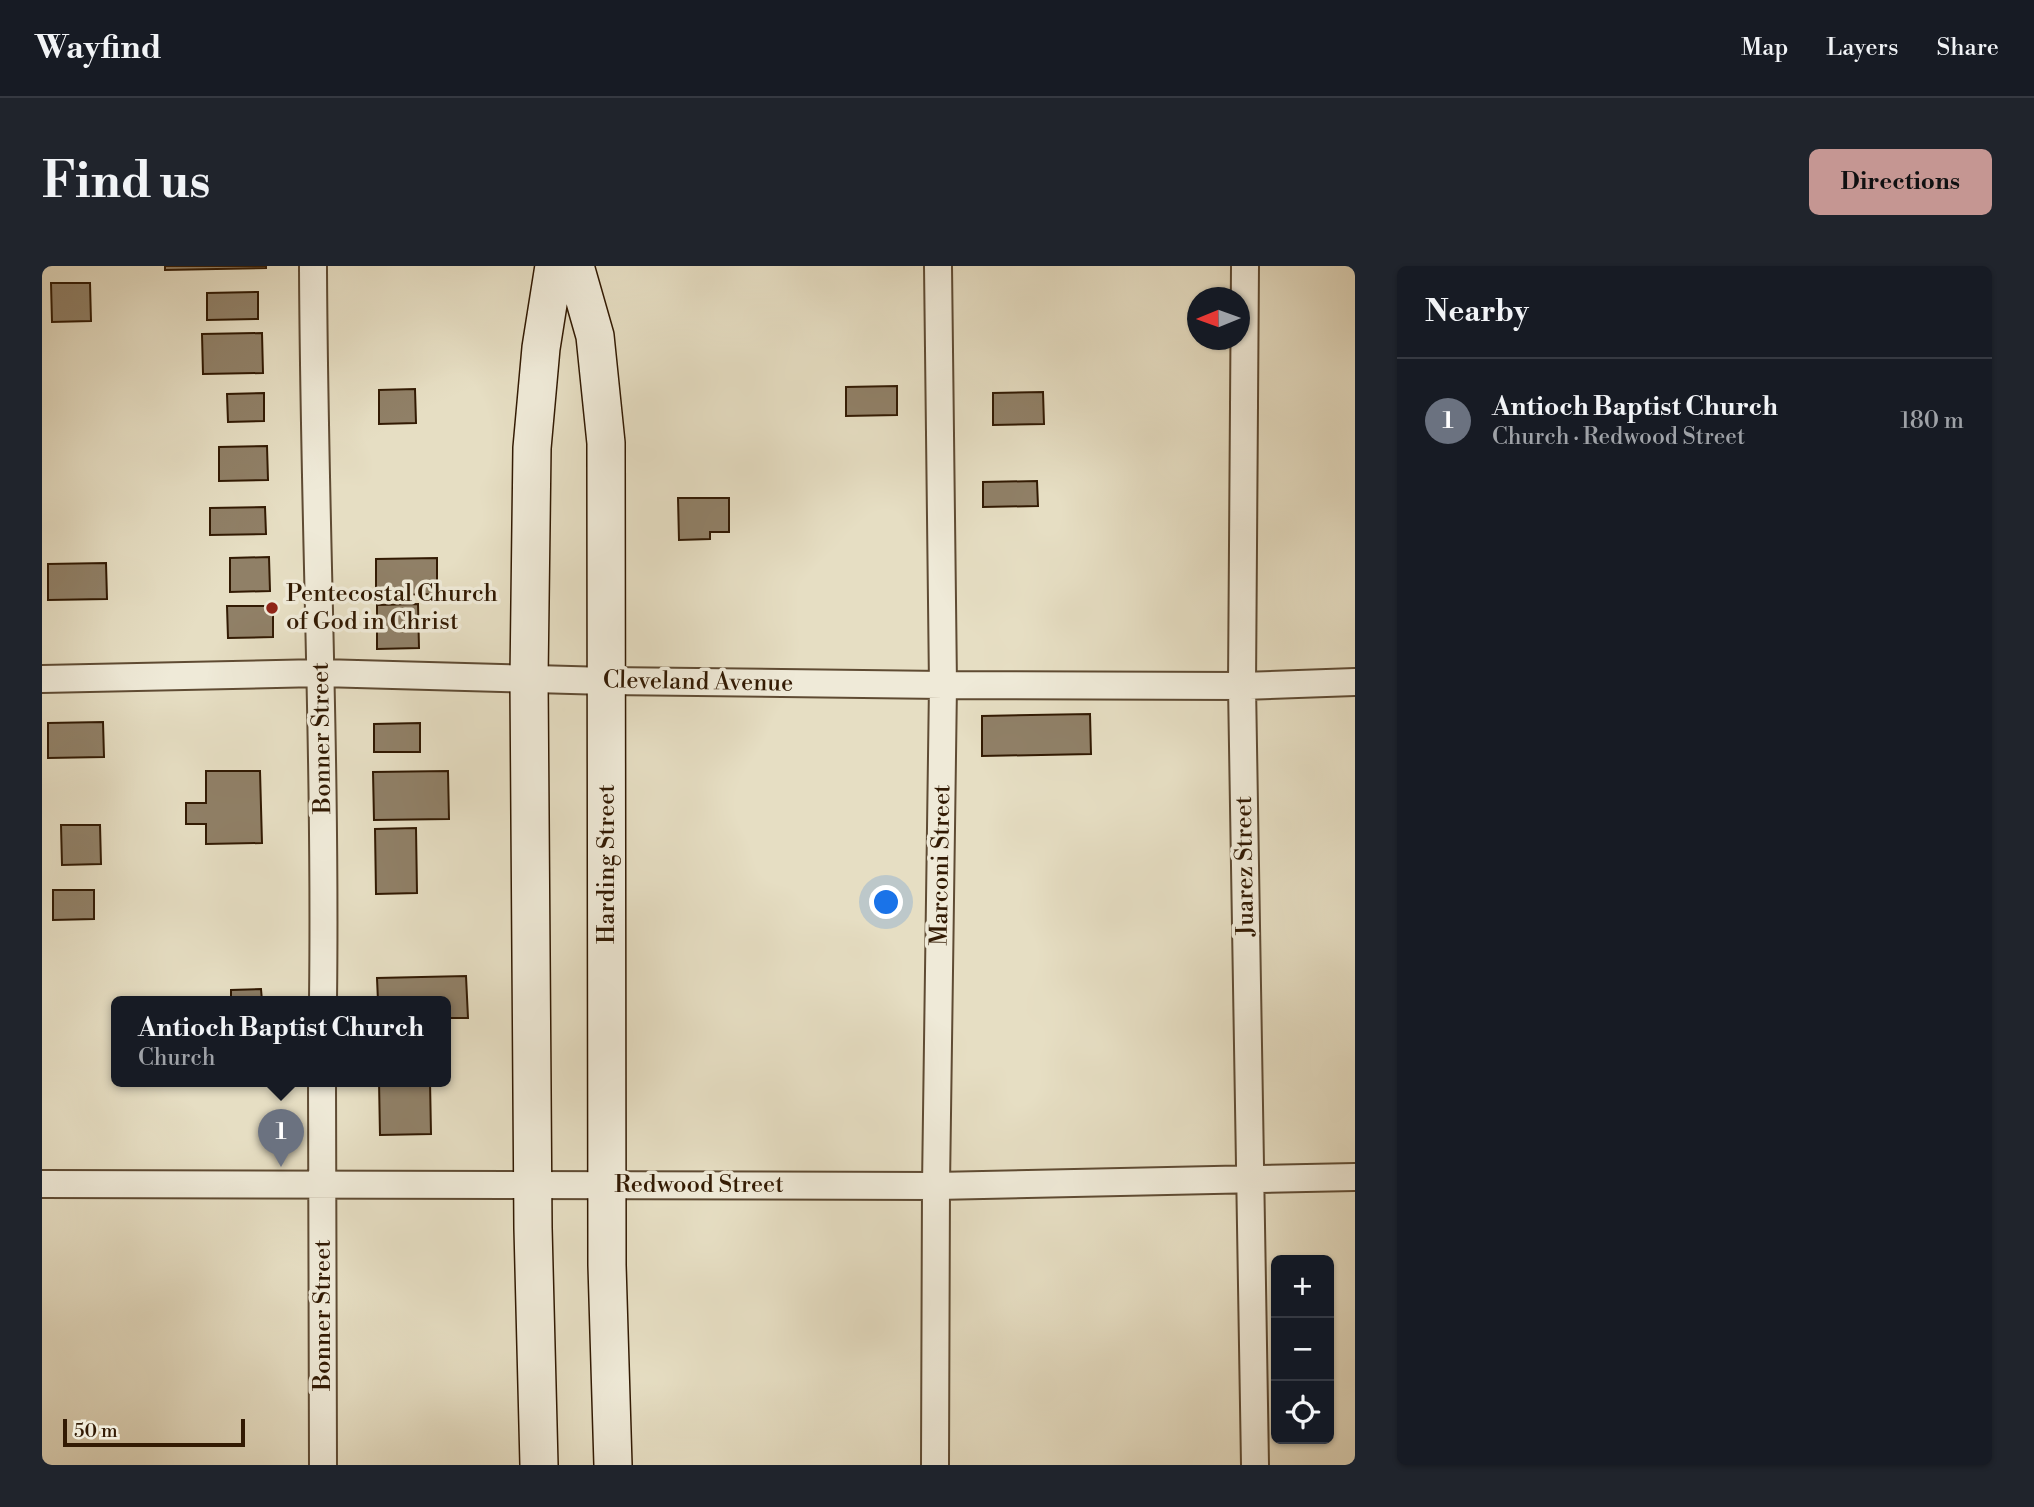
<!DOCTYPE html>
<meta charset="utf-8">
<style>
:root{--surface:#171b24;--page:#20242c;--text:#f1f3f6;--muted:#9ea1a6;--line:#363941;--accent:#c59692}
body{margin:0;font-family:"Libre Bodoni",serif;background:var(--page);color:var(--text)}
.controls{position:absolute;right:21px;bottom:21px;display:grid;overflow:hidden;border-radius:10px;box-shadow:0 2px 5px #0004}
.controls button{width:63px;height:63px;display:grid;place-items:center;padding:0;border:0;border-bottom:2px solid var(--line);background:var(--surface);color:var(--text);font:35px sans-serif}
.compass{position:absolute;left:1145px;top:21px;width:63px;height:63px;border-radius:50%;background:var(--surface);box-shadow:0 2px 5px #0004;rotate:269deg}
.scale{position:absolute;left:21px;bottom:18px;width:182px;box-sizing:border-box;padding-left:7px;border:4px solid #321a03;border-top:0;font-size:19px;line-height:24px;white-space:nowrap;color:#321a03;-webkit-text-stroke:5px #efead8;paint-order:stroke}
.you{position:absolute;left:845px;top:637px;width:24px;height:24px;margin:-18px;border:5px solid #fff;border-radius:50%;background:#1a73e8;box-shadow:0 0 0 10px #1a73e833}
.badge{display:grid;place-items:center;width:46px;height:46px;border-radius:50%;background:var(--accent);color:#fff;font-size:23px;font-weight:700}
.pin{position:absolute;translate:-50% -58px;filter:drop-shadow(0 2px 4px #0008)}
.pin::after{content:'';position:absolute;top:37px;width:24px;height:21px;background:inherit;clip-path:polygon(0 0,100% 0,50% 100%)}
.popup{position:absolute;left:69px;top:730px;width:340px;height:91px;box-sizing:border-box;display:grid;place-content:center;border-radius:10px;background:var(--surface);filter:drop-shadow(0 2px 5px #0005);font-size:23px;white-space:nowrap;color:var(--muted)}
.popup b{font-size:26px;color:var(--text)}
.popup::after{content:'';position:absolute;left:50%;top:100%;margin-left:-14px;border:14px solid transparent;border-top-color:var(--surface)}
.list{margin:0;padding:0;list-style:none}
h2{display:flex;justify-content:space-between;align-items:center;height:91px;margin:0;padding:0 28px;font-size:30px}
h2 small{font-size:23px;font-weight:400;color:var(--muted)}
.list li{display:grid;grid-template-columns:46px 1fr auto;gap:21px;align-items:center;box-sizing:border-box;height:126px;padding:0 28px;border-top:2px solid var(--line)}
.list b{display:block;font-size:26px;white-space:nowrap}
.list p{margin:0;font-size:23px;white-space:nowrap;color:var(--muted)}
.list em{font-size:23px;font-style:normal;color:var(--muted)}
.icon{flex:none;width:38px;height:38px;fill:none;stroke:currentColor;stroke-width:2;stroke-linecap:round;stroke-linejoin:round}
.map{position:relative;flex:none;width:1313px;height:1199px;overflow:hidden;border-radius:10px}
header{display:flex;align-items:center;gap:42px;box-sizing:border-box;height:98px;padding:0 35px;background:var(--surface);border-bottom:2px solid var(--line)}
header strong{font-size:33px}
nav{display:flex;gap:38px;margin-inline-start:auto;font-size:24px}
.intro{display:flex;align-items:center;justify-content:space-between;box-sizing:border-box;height:168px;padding:0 42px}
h1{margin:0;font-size:49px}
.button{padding:18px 32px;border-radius:10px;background:var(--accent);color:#111;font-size:24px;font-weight:700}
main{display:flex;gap:42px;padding:0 42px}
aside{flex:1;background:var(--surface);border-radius:10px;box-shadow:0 2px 5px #0004}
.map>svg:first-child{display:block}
.building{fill:#908067;stroke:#321a03;stroke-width:2}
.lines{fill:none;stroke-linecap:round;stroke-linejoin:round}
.street-casing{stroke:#5f4b33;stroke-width:30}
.secondary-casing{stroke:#321a03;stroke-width:40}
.street{stroke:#efead8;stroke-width:26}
.secondary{stroke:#efead8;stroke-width:37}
.poi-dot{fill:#8f2418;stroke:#efead8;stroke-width:2.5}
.labels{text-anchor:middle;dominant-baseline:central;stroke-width:7;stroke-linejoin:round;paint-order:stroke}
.poi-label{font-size:24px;fill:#321a03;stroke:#efead8;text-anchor:start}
.street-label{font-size:24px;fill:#321a03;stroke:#efead8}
</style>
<header>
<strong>Wayfind</strong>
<nav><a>Map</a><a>Layers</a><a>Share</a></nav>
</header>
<div class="intro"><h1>Find us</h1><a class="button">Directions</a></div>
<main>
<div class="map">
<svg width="1313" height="1199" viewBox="0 0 1313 1199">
<rect width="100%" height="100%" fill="#e6dec3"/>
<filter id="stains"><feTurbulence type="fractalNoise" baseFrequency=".00286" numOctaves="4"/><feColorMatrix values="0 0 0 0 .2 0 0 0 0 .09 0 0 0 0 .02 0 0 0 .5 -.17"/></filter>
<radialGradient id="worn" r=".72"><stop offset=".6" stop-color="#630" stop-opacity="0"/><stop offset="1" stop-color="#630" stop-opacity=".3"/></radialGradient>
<path class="building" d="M123 0H224V2L123 4Z
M9 17H48L49 55 10 56Z
M216 26V53L165 54V27Z
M220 67 221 107 161 108 160 68Z
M855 120V149L804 150V121Z
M373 123 374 157 337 158V124Z
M1001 126 1002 158 951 159V127Z
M222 127V155L186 156 185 128Z
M225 180 226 214 177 215V181Z
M995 215 996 240 941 241V216Z
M636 232H687V266H668V273L637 274Z
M223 241 224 268 168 269V242Z
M227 291 228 325 188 326V292Z
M395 292V328L334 329V293Z
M64 297 65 333 6 334V298Z
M376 338 377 382 335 383V339Z
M185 340H231V371L186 372Z
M1048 448 1049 488 940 490V450Z
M61 456 62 491 6 492V457Z
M378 457V486H332V458Z
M164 505H218L220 577 164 578V558H144V537H164Z
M406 505 407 553 332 554 331 506Z
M19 559H58L59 598 20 599Z
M374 562 375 627 334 628 333 563Z
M11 624H52V653L11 654Z
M424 710 426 752H404V735H336L335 712Z
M219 723 220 735H189V724Z
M337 815H388L389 868 338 869Z"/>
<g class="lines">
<defs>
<path id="street" d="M271 0C272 245 284 490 281 735
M1203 0 1200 420 1213 1199
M0 413 279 407 565 415 901 419 1200 420 1313 416
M280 815 281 1199
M0 918 894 920 1313 911
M893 1199 894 920 901 419 896 0"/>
<path id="secondary" d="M533 0 553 70 564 177 565 999 571 1199
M497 1199 491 962 487 413 490 182 499 82 512 0"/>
</defs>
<use href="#street" class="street-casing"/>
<use href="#secondary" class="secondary-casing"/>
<use href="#street" class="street"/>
<use href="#secondary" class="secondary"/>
</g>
<circle class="poi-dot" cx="230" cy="342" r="7"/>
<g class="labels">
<g class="poi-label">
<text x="244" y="328">Pentecostal Church<tspan x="244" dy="28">of God in Christ</tspan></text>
</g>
<g class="street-label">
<text transform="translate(656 416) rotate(1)">Cleveland Avenue</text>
<text transform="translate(280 472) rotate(-91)">Bonner Street</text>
<text transform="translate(565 598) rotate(-90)">Harding Street</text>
<text transform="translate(899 599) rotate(-89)">Marconi Street</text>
<text transform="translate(1203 600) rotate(-91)">Juarez Street</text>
<text x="657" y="919">Redwood Street</text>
<text transform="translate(281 1049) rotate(-90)">Bonner Street</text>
</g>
</g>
<rect width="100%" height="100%" filter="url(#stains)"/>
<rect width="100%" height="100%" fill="url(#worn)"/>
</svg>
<div class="controls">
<button>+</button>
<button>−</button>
<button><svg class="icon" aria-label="locate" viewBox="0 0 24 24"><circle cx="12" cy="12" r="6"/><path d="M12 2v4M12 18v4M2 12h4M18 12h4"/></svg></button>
</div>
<svg class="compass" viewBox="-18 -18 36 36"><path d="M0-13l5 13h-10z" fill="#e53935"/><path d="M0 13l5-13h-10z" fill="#9ea1a6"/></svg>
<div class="scale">50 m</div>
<div class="you"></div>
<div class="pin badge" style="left:239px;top:901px;background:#6b7280">1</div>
<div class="popup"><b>Antioch Baptist Church</b>Church</div>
</div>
<aside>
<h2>Nearby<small></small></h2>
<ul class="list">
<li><span class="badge" style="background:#6b7280">1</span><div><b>Antioch Baptist Church</b><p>Church · Redwood Street</p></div><em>180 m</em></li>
</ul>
</aside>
</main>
